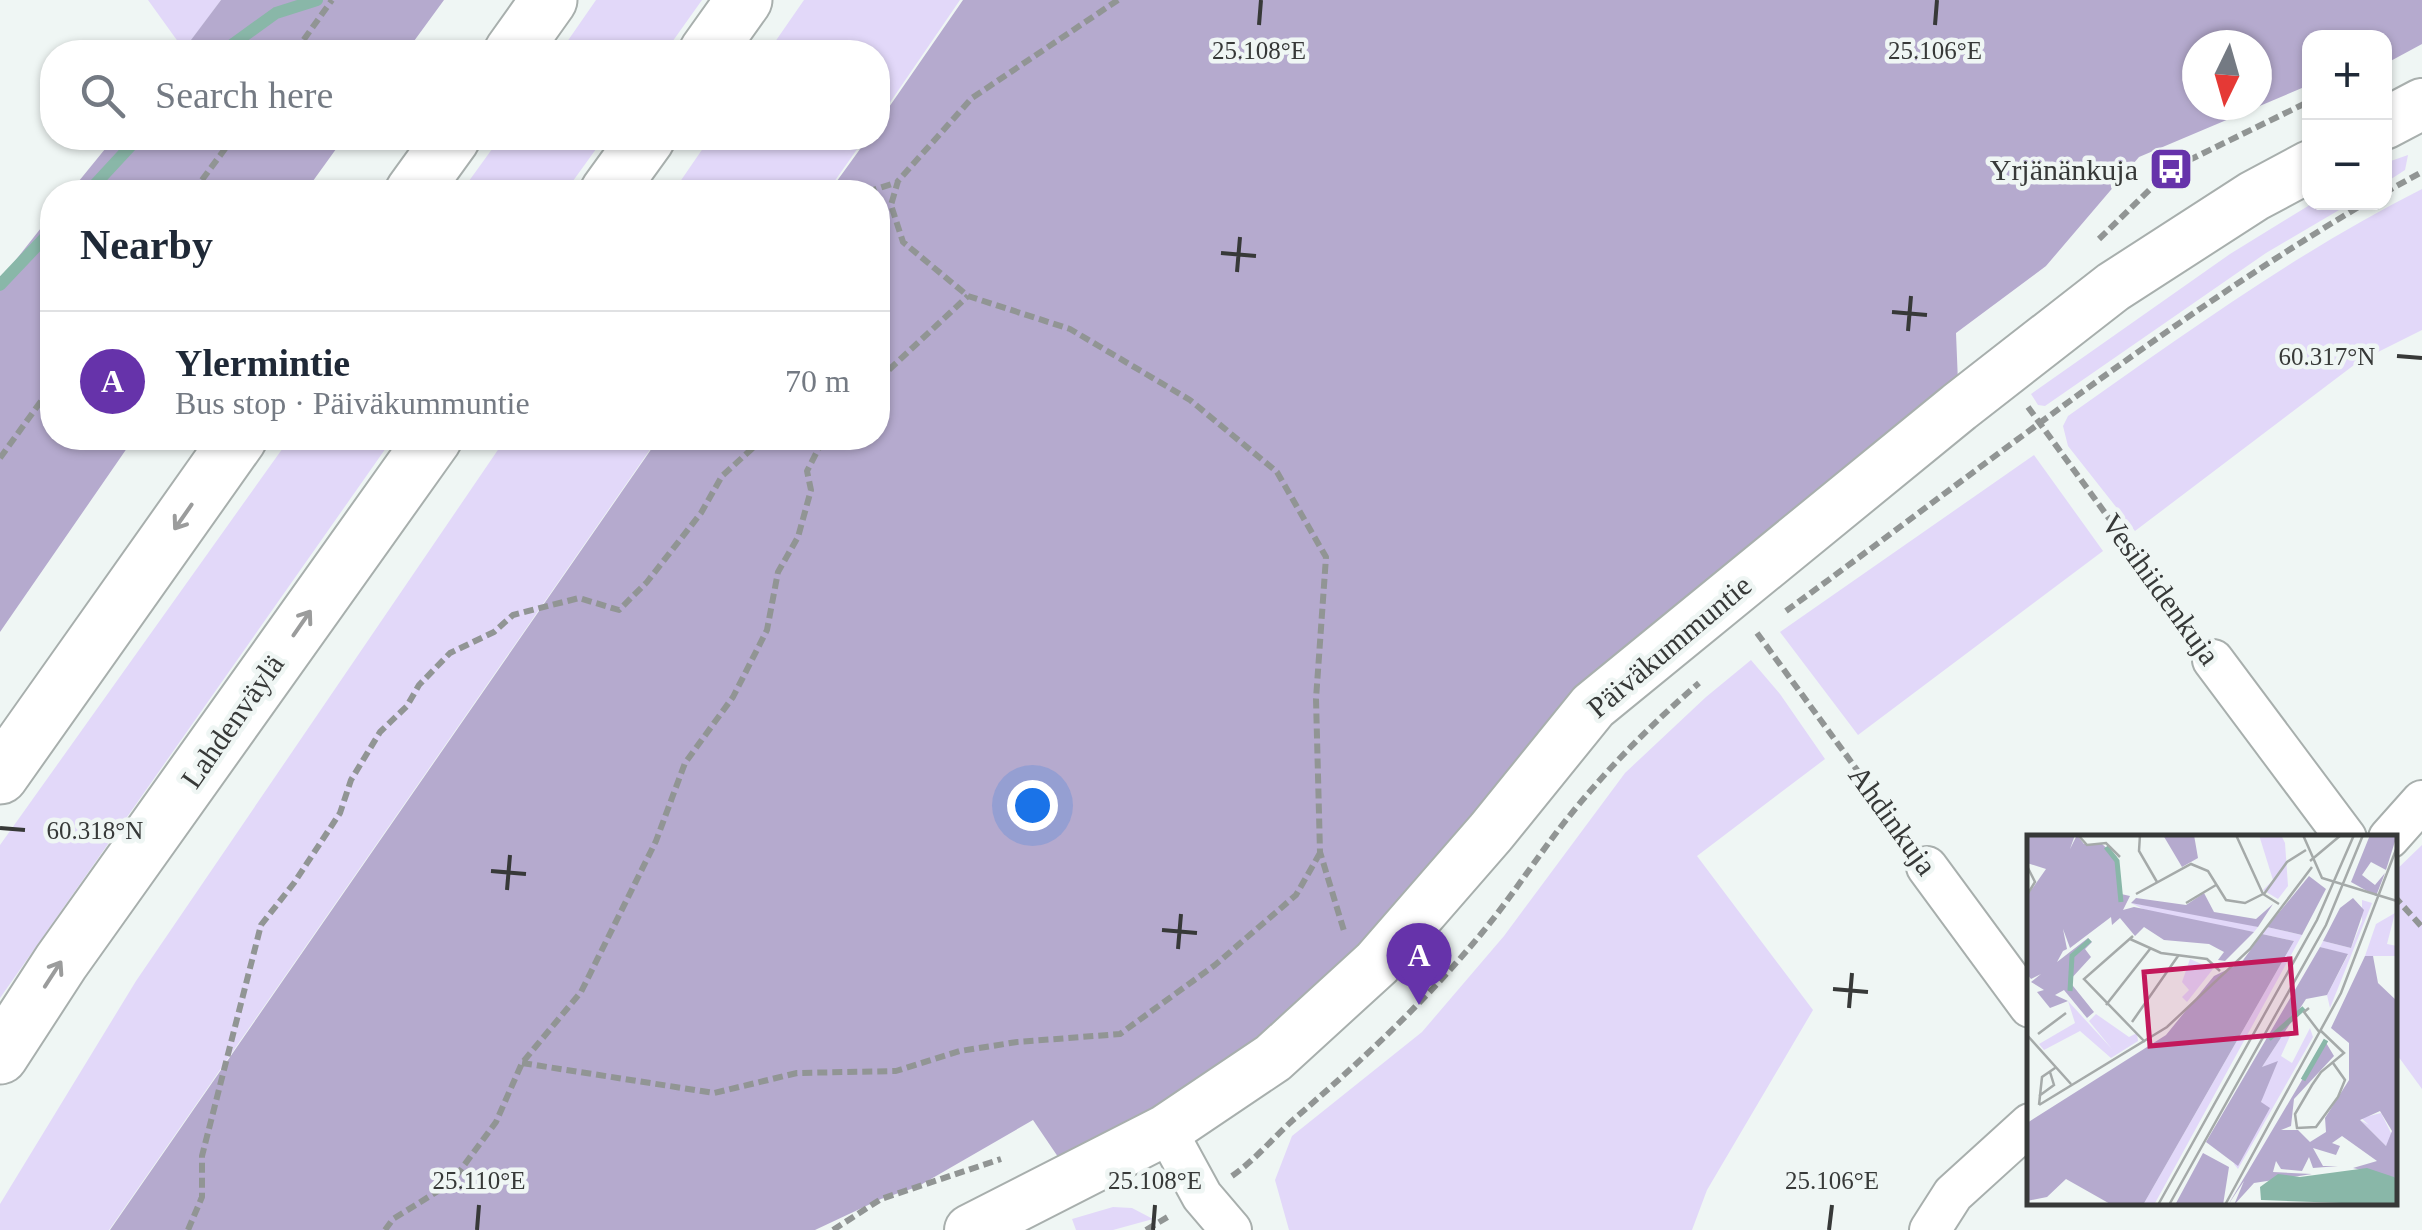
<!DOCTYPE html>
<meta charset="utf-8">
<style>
:root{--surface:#fff;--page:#f6f6f7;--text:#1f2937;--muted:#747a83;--line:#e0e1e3;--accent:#63a}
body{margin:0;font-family:Georgia,serif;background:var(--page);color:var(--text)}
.controls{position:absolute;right:30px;top:30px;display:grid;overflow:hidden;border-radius:20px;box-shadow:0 2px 8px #0004}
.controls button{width:90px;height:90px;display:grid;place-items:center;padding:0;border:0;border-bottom:2px solid var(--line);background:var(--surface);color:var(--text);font:50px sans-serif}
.compass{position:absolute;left:2182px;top:30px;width:90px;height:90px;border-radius:50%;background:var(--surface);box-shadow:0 2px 8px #0004;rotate:185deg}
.you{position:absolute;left:1032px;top:805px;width:35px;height:35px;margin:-25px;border:8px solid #fff;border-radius:50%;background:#1a73e8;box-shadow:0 0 0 15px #1a73e833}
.badge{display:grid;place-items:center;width:65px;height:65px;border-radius:50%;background:var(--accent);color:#fff;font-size:32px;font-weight:700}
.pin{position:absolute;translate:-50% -82px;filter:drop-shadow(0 2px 5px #0008)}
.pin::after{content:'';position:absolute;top:52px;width:35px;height:30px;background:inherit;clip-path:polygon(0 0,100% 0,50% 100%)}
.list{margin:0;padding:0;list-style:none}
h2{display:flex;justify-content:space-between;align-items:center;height:130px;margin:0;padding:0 40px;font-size:42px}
h2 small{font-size:32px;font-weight:400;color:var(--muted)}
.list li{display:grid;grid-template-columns:65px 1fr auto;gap:30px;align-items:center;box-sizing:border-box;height:140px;padding:0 40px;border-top:2px solid var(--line)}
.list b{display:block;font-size:38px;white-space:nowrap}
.list p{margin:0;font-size:32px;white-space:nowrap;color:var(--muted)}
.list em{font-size:32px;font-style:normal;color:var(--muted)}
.icon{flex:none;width:55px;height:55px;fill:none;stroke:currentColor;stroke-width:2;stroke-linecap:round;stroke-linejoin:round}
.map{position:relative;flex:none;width:2422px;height:1230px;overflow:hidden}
.search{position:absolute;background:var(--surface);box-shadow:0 2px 8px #0004;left:40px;top:40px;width:850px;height:110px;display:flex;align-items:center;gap:25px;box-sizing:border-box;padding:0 35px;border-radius:40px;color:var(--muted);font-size:38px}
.panel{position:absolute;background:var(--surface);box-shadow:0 2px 8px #0004;left:40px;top:180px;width:850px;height:270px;border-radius:40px}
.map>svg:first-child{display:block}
.green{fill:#e2d8f9}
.forest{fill:#b5aace;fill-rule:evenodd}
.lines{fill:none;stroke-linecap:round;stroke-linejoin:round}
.stream{stroke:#89b7a8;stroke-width:12}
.minor-casing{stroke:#a8afad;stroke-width:44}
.tertiary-casing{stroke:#a8afad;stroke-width:54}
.motorway-casing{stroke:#a8afad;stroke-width:59}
.path{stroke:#919594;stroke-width:6;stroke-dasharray:10 5;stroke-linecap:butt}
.minor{stroke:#fff;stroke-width:40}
.tertiary{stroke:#fff;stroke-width:50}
.motorway{stroke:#fff;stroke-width:55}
.oneway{stroke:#9b9c9c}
.ticks{fill:none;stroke:#373938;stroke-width:4}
.labels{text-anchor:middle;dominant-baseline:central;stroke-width:9;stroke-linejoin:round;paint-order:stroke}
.poi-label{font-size:30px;fill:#373938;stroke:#eff6f4;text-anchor:end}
.street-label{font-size:30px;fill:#373938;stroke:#eff6f4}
.inset-river{fill:none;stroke:#89b7a8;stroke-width:5}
.inset-road{fill:none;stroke:#a5aaa9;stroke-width:2.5}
.view{fill:#c2185b;fill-opacity:0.15;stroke:#c2185b;stroke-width:5}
.inset-edge{fill:none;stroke:#373938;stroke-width:5}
.ticks-label{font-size:25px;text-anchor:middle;fill:#373938;stroke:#eff6f4;stroke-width:9;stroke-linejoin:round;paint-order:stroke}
</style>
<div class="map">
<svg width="2422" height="1230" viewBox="0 0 2422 1230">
<rect width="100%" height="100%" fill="#eff6f4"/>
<path class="green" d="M148 0H221L184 50Z
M596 0H702L665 52H560Z
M804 0H960L878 120V52H768Z
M500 138H604L565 192H461Z
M710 138H865L827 192H673Z
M2408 155 2405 170 2385 183V163Z
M2422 189V330L2358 362 2135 531 2068 446 2063 426 2068 416C2183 335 2297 252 2422 189Z
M2313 203H2351L2266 253 2045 406 2038 405 2031 394 2230 254Z
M290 438H393L0 998V845Z
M506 438H658L109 1230H0V1204L136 981Z
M2034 455 2103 551 1858 735 1780 632Z
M1751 660 1780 694 1825 759 1697 856 1813 1010 1707 1190 1692 1230H1289L1275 1180 1292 1136 1422 1032 1504 936 1625 773 1706 697Z
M2422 845V1089L2395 1052 2394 872Z
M1113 1207 1132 1208 1153 1219 1113 1230H1076L1072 1219Z"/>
<path class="forest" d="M221 0H444L406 52H182Z
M963 0H2422V44L2385 64 2384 38H2310L2309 85 2139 157 2046 266 1956 333 1959 407 1593 706 1377 963 1073 1179 1033 1120 917 1187 881 1199 815 1230H110L659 438H878V192H829L868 138H878V123ZM2197 45H2257V105H2197Z
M114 138H344L305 192H70Z
M52 214V438H134L0 632V280Z"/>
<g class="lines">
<path class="stream" d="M222 52 276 13 317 0
M88 192 138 138
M0 285 52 230"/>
<defs>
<path id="minor" d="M2213 660 2346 838
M2389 838 2422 801
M1927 867 2030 1007
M1166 1130 1202 1196 1231 1230
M1930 1230 1953 1194 2030 1124"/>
<path id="tertiary" d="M2384 124 2422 104
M970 1230 1166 1130 1273 1058 1377 963 1491 832 1593 706 1959 407 2113 287 2254 196 2310 166"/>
<path id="motorway" d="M512 52 549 0
M707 52 744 0
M413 192 452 138
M608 192 647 138
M0 776 239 438
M0 1056 61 962 434 438"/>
</defs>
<use href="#minor" class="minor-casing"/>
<use href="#tertiary" class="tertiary-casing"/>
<use href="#motorway" class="motorway-casing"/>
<path class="path" d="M1118 0 972 98 898 181 891 205 903 242 968 296 1070 329 1190 400 1277 472 1326 557 1316 699 1320 852 1344 931
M295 52 332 0
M193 192 233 138
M867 192 898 182
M2384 193 2422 172
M2099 239 2171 169 2310 101
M878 380 968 296
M2028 407 2191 631
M0 458 52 386
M1786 611C1977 472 2164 322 2367 202
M1757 633 1906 837
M2394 896 2422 927
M522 1063 714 1093 797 1073 896 1071 960 1051 1017 1042 1120 1034 1215 965 1296 895 1320 853
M1232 1176C1255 1160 1272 1139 1293 1120 1360 1062 1424 1003 1481 934 1510 899 1535 860 1563 824 1604 772 1649 726 1699 683
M188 1230 202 1197V1156L261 925 294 883 340 813 351 780 380 732 407 706 419 685 450 653 494 632 513 615 579 598 619 610 647 582 701 513 722 476 755 446 760 438
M385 1230 393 1219 451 1183 496 1122 522 1063 581 992 656 841 685 763 733 697 767 630 778 572 798 537 811 490 807 471 824 438
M833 1230 881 1199 1001 1159
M1146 1230 1171 1215"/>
<use href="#minor" class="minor"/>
<use href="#tertiary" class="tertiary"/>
<use href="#motorway" class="motorway"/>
</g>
<defs><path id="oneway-shaft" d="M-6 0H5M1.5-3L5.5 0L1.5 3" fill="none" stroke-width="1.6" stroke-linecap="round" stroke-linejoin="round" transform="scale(2.5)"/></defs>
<g class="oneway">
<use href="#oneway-shaft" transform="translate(183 517) rotate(125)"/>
<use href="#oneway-shaft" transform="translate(302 623) rotate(-55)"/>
<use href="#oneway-shaft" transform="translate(53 974) rotate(-57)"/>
</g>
<path class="ticks" d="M1259 25 1261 0M1935 25 1937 0M1221 253 1256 256M1237 272 1240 237M1892 312 1927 315M1908 331 1911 296M2397 356 2422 358M0 828 25 830M491 871 526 874M507 890 510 855M1162 930 1197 933M1178 949 1181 914M1833 989 1868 992M1849 1008 1852 973M477 1230 479 1205M1153 1230 1155 1205M1829 1230 1832 1205"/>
<defs>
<symbol id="bus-square" viewBox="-11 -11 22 22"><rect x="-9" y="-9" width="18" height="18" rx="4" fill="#63a" stroke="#eff6f4"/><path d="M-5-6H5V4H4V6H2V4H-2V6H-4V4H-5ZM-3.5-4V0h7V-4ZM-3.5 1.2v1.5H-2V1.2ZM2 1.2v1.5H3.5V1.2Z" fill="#fff"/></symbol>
</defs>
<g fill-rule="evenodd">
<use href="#bus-square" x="2146" y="144" width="50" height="50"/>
</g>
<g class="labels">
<g class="poi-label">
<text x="2138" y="169">Yrjänänkuja</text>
</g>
<g class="street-label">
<text transform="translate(2161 589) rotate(54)">Vesihiidenkuja</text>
<text transform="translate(1669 646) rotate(-40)">Päiväkummuntie</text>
<text transform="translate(232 721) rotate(-55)">Lahdenväylä</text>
<text transform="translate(1893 820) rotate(54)">Ahdinkuja</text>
</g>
</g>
<g transform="translate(2027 835)">
<rect width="370" height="370" fill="#eff6f4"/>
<path d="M232 0H254L258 8 261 51 251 64 236 55 246 45ZM335 65 345 68 303 173 300 160 321 120 293 112 296 106 324 113 335 86ZM104 68 183 80 231 92 227 97 130 81ZM368 78 360 109 370 111V121H338L349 89ZM240 92 275 100 127 370H116L267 106 235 99ZM163 124 186 134 160 167 155 162 162 155 155 147ZM41 166 85 214 62 186 69 179 102 202 110 198 111 206 84 223 53 196 17 215 12 209 48 188ZM283 193 286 202 211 334 207 329 242 274 234 268 240 235 235 232 258 196 263 201 254 221 265 228ZM354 278 366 302 359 311 333 285 342 290 334 283Z" fill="#e2d8f9"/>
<path d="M0 0H48L43 14 50 0 57 9H75L90 22 94 59 103 61 96 75 107 72 227 97 198 126 191 125 197 117 182 109 137 105 117 92 108 101 93 83 85 90 84 82 43 113 36 94 40 114 36 116 30 127 61 103 65 107 58 114 64 122 42 146 67 177 60 183 37 155 28 160 41 166 23 173 10 157 17 155 4 147 14 139 4 144 0 139V61L19 34 0 28ZM136 0H167L171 23 155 32ZM343 0H370L359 35 344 27 335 40 348 50 358 38 349 61 324 47ZM282 41 299 54 275 100 240 92ZM177 58 187 77 229 84 246 69 231 92 104 68 109 63 159 70ZM326 63 337 75 324 113 296 106 313 73ZM235 99 267 106 116 370H85L39 344 20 362 0 366V288L139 200 187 141 214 128ZM293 112 321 119 300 160 279 164 235 232 251 226 234 267 243 273 211 331 179 307ZM338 121H346L351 148 370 166V343L326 333 350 326 315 301 305 308 313 311 309 320 286 313 296 331H311L286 333 282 322 275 336 254 334 249 326 246 337 285 339 227 348 207 370 217 346 201 370 298 206 307 221 267 264 264 291 254 295H271L283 307 299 297 298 283 322 245V208L304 193ZM353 276 365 296 359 311 333 285ZM176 318 202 332 196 370H148Z" fill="#b5aace" fill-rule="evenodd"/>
<path d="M340 333 370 343V370L234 365 233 352 251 339 273 342Z" fill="#89b7a8"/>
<path class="inset-river" d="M79 12 90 26 94 67M43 156 45 121 63 105M242 204 277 173M276 245 299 205"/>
<path class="inset-road" d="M51 0 60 10 79 8 93 22M113 0 112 16 130 47M209 0 236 59 252 69M276 0 295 43 370 66M283 26 314 0M0 31 8 47 0 60M109 59 164 29 181 36 199 65 218 68 236 59M237 59 260 27 279 15M159 68 189 50M106 101 57 144 118 207M103 104 134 118 180 124 193 136M79 170 123 114M282 173 277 177 293 198M105 187 151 121M294 196 317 218 294 237 285 250 268 279 270 293 289 292 311 262 318 245 306 228M11 199 39 178M0 200 44 249M270 238 314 158 370 12M12 261 27 250 23 237M12 270 140 192 223 114 285 32M12 270 15 242 28 233M131 370 290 85 327 0M142 370 299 90 336 0M198 370 271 236"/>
<path class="view" d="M263 124 269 198 123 211 117 137Z"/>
<rect width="370" height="370" class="inset-edge"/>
</g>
<g class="ticks-label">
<text x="1259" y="59">25.108°E</text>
<text x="1935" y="59">25.106°E</text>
<text x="2327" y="365">60.317°N</text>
<text x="95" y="839">60.318°N</text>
<text x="479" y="1189">25.110°E</text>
<text x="1155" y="1189">25.108°E</text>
<text x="1832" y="1189">25.106°E</text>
</g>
</svg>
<div class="controls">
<button>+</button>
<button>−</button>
</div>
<svg class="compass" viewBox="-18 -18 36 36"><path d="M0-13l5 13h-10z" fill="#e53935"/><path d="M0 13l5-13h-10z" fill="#747a83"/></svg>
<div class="you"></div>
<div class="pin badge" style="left:1419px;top:1005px">A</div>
<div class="search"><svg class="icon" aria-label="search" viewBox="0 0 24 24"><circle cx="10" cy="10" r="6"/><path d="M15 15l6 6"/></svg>Search here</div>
<section class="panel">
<h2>Nearby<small></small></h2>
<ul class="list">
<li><span class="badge">A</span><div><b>Ylermintie</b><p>Bus stop · Päiväkummuntie</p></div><em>70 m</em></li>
</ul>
</section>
</div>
